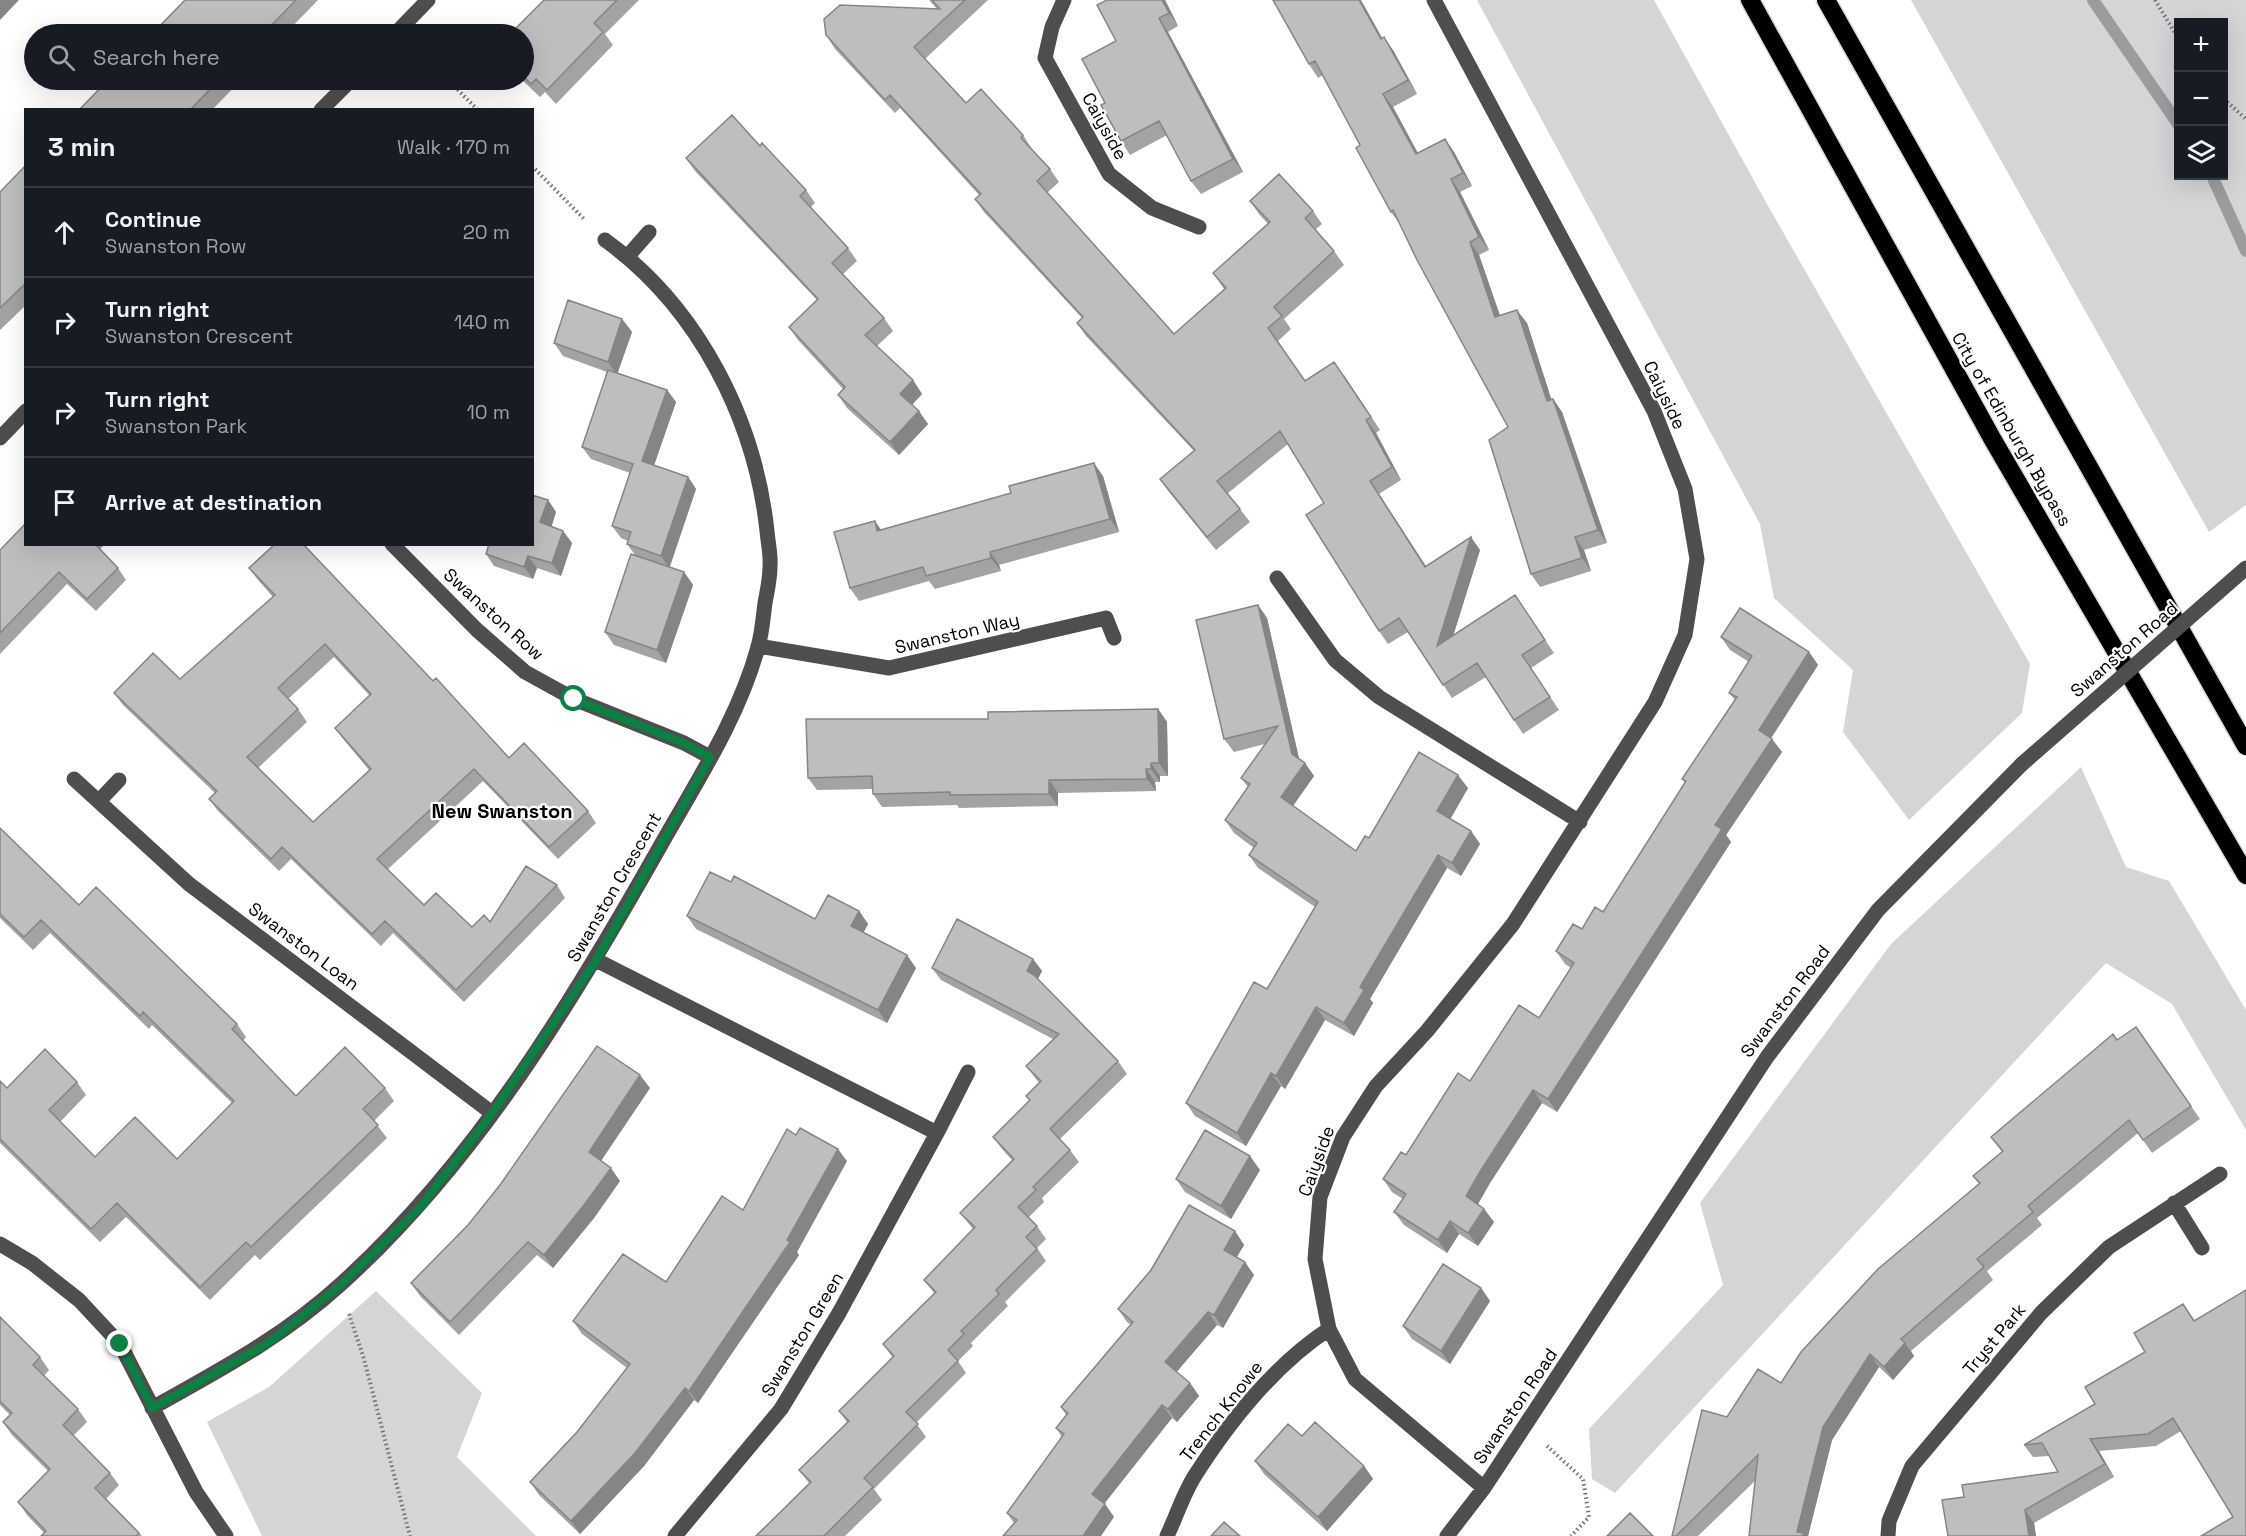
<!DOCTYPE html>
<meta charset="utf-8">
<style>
:root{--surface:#171b24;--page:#20242c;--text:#f1f3f6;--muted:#9ea1a6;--line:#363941}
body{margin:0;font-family:"Space Grotesk",sans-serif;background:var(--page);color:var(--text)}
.controls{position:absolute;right:18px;top:18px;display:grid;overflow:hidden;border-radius:0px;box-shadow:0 6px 24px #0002}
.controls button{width:54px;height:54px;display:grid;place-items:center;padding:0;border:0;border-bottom:2px solid var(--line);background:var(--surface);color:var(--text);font:30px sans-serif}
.stop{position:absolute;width:18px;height:18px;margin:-14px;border:4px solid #0b8043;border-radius:50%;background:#fff}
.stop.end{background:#0b8043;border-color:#fff;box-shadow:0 2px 6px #0008}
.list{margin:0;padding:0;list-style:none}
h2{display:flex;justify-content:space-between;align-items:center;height:78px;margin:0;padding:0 24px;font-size:26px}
h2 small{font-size:20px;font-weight:400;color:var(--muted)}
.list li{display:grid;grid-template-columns:39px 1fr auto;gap:18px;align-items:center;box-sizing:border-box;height:90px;padding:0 24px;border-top:2px solid var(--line)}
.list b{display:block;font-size:22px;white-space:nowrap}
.list p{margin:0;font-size:20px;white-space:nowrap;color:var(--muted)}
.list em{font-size:20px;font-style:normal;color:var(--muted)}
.icon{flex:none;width:33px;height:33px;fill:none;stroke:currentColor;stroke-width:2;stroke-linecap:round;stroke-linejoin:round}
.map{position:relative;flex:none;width:2246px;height:1536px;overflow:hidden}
.search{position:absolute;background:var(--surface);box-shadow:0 6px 24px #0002;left:24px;top:24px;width:510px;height:66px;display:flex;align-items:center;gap:15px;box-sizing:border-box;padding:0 21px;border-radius:33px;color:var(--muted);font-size:22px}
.panel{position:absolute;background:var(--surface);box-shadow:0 6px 24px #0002;left:24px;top:108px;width:510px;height:438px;border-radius:0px}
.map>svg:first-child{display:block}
.green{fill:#d5d5d5;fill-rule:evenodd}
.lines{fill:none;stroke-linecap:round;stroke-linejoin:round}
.stream{stroke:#9c9c9c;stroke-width:12}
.highway-casing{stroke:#dbdbdb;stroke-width:21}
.path{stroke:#707070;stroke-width:4;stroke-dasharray:1.5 3;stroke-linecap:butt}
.minor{stroke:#4e4e4e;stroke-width:15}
.highway{stroke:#000;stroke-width:18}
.minor-bridge{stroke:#4e4e4e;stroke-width:15}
.wall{fill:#a3a3a3;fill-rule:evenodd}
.shaded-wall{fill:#858585}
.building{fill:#bebebe;stroke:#858585;stroke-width:1.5;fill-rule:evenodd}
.route{stroke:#0b8043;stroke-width:8}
.labels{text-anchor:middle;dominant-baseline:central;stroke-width:4.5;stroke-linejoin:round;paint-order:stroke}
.street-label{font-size:18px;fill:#000;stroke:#fff}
.neighbourhood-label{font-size:20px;font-weight:bold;fill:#000;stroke:#fff}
</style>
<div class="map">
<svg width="2246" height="1536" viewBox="0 0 2246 1536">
<rect width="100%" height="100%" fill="#fff"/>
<path class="green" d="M1477 0H1654L1767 204 2030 664 2022 713 1909 820 1843 732 1853 670 1774 598 1760 524Z
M1911 0H2246V505L2209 532ZM2224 22V176H2178V22Z
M2081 767 2126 867 2169 881 2246 1010V1130L2172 1004 2106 963 1615 1493 1592 1479 1589 1429 1723 1285 1700 1203 1891 944Z
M376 1291 482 1393 457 1457 536 1536H262L207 1422 269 1387Z"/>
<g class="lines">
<path class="stream" d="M2093 0 2178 124
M2212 176 2246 251"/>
<defs>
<path id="highway" d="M1750 0 1993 440 2246 875
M1826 0 2246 746"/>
</defs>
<use href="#highway" class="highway-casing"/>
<path class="path" d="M2155 0 2178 38
M448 80 478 110
M2224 99 2246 119
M532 166 585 220
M349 1314 364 1359 410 1536
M1547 1446 1583 1479 1589 1517 1571 1536"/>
<path class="minor" d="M1064 0 1052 27 1045 58 1109 174 1152 208 1199 227
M1434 0 1654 411 1685 489 1697 559 1685 635 1655 702 1513 924 1427 1031 1376 1086 1343 1137 1320 1197 1315 1259 1329 1329 1355 1379 1484 1488
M395 34 428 0
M321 110 351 80
M628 256 649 232
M0 438 26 411
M392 544 477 630 525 672 574 699 684 743 710 757
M1277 578 1335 660 1379 697 1580 822
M758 646 889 668 1106 618 1114 638
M74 779 189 884 492 1113
M99 801 119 780
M596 960 937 1133 839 1313 781 1409 675 1536
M937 1133 968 1072
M2174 1203 2202 1248
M0 1244 32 1263 79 1300 120 1344 196 1492 226 1536
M152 1408C220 1370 283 1337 341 1284 476 1162 573 1001 662 843 697 781 739 717 758 647 762 633 763 618 765 603 767 592 770 579 770 567 771 555 768 543 767 531 755 419 698 307 605 240
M1167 1536C1176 1517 1183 1495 1194 1477 1229 1422 1274 1365 1329 1329
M1447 1536 1484 1488 1767 1057 1878 910 2022 764
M1888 1536 1889 1521 1912 1466 2041 1313 2109 1247 2220 1174"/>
<use href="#highway" class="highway"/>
<path class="minor-bridge" d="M2022 764 2246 568"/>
</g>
<path class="wall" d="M185 0H318L285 34H152Z
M544 0H639L605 34 613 45 556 104 545 92 540 97 522 80H524V34Z
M929 0H988L925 59 966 103 1023 135 1032 149H1031L1050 169 1059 182 1047 193 1174 334 1224 289 1213 273 1268 224 1259 214 1250 201 1313 211 1322 224 1315 230 1334 251 1344 265 1284 319 1291 329 1278 341 1305 381 1344 375 1380 430 1376 433 1401 480 1379 494 1426 567 1480 550 1453 635 1515 595 1554 653 1531 668 1559 710 1523 734 1486 677 1452 698 1408 632 1388 644 1379 631 1324 503 1288 444 1227 494 1240 509 1250 522 1216 550 1169 492 1160 479 1194 451 1086 336 1077 323 1082 318 984 212 975 199 979 195 900 108 895 113 835 49 826 35 937 9Z
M1107 0H1165L1178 26 1168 32 1243 172 1201 194 1191 181 1167 135 1130 155 1121 141 1116 41Z
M1273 0 1382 38 1393 50 1417 94 1393 107 1418 154 1445 139 1454 152 1472 186 1460 192 1489 250 1479 255 1500 316 1527 323 1551 399H1553L1562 412 1607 543 1584 550 1591 571 1540 587 1531 574 1508 427 1400 224 1391 212 1360 145 1323 75 1318 78 1309 64Z
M108 80H241L212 110H79Z
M760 146 806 190 815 203 811 207 848 248 857 261 843 274 884 318 893 331 877 346 913 380 922 394 912 405 928 424 899 455 847 408 838 395 843 389 798 340 789 327 817 300 695 171 686 158Z
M26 165V305L0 330V192Z
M622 319 632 332 617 373 667 390 676 402 654 465 688 477 696 489 670 567 684 572 693 585 666 663 614 645 605 632 635 555 627 544 628 541 621 538 612 526 630 473 591 459 582 447 607 372 563 356 554 343Z
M1103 476 1119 532 999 565 1001 571 935 589 929 581 859 601 850 588 881 530Z
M548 500 556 512 551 527 563 531 572 543 561 576 537 568 533 579 494 566 486 554Z
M26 544H105L100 549 118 568 126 580 96 611 67 584 0 654V550Z
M249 568 433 681 509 758 588 811 596 823 558 859 483 781 387 870 424 905 472 927 490 922 557 885 565 898 464 1002 393 933 381 946 291 859 279 871 218 811 209 799 215 793 123 705 114 693 180 679 273 597 258 580ZM334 657 370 696 335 728 344 740 369 770 313 822 258 768 307 722 298 709 288 699Z
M1258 605 1267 618 1299 759 1305 763 1314 776 1293 806 1356 851 1369 838 1468 788 1450 819 1471 831 1480 844 1461 876 1447 868 1370 999 1373 1003 1354 1036 1325 1020 1285 1089 1281 1086 1246 1146 1195 1116 1186 1103 1267 989 1315 907 1258 868 1249 855 1254 848 1234 833 1225 820 1248 787 1241 778 1265 744 1234 752 1224 739Z
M1721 637 1809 652 1818 665 1771 738 1782 752 1726 835 1731 842 1557 1112 1542 1103 1490 1183 1478 1204 1484 1209 1494 1222 1478 1246 1459 1234 1447 1253 1404 1225 1394 1212 1403 1199 1392 1192 1383 1179 1406 1155 1470 1081 1539 1018 1571 968 1565 964 1556 951 1603 912 1685 783 1682 779 1735 700 1729 693 1749 662 1730 650Z
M1158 709 1167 722 1168 776H1160V782H1155L1156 791 1058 793V806L959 808 957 805 882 807 873 794V789L817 790 808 778 988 719Z
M0 828 79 905 237 1024 246 1037 243 1041 296 1096 385 1088 394 1101 374 1121 387 1138 260 1260 255 1255 210 1300 126 1217 100 1242 0 1143V1081L7 1088 77 1082 86 1095 60 1122 95 1157 177 1159 232 1103 152 1025 149 1029 50 933 33 950 0 918Z
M731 882 815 919 859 911 868 924 863 933 916 968 887 1023 696 929 687 916Z
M1033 959 1042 971 1038 979 1118 1061 1127 1074 1060 1139 1070 1150 1079 1162 1042 1198 1044 1202 1028 1218 1037 1226 1046 1239 1037 1248 1046 1261 1005 1302 1008 1306 971 1343 973 1346 958 1361 966 1373 916 1423 926 1437 874 1489 882 1500 845 1536H756L809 1483 799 1470 847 1422 839 1411 893 1358 883 1344 934 1293 924 1280 973 1229 960 1213 1012 1160 1002 1149 993 1137 1029 1101 1026 1096 1039 1083 1026 1066 1053 1039 941 980 932 968Z
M2117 1040 2191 1106 2200 1119 2152 1153 2138 1133 2037 1218 2042 1225 1987 1271 1993 1280 1911 1351 1914 1356 1893 1380 1879 1367 1832 1440 1808 1536H1749L1756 1480 1698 1536H1676L1727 1417 1781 1383 1979 1184 1973 1176 2002 1152 1991 1137Z
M650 1088 601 1161 620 1181 594 1218 553 1268 537 1255 459 1335 420 1296 411 1283Z
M847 1161 797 1252 799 1255 698 1403 694 1400 644 1466 580 1534 539 1495 530 1482 577 1432 627 1368 582 1334 573 1321 666 1282 743 1210Z
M1260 1170 1231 1219 1185 1192 1176 1179Z
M1235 1231 1244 1245 1237 1257 1254 1275 1223 1328 1217 1325 1176 1372 1190 1383 1199 1396 1177 1422 1172 1418 1104 1503 1114 1517 1014 1523 1007 1513 1062 1437 1056 1428 1066 1415 1061 1407 1131 1325 1127 1322 1118 1309Z
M1481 1288 1490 1301 1450 1364 1412 1339 1403 1326Z
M2183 1304 2233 1517 2181 1431 2156 1446 2099 1451 2114 1477 2034 1523 2036 1536H1948L1964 1497 2058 1472 2049 1456 2033 1457 2024 1445 2095 1404 2145 1352Z
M0 1317 40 1357 49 1370 44 1376 78 1409 87 1422 73 1436 110 1473 119 1485 106 1499 142 1536H41L44 1533 27 1515 18 1502 48 1471 12 1435 3 1422 10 1415 0 1405Z
M1302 1436 1364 1466 1373 1479 1327 1531 1264 1474 1255 1461Z"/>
<path class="shaded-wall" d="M0 0H19L0 20Z
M1162 0H1165L1178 26 1169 13Z
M1359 0H1361L1390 52 1381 39Z
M1159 18 1168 32 1243 172 1233 159Z
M1384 37 1393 50 1417 94 1408 80Z
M1383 94 1393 107 1426 168 1416 154Z
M1445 139 1454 152 1472 186 1463 173Z
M1451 179 1460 192 1489 250 1479 237Z
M1470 242 1479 255 1505 330 1495 317Z
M1517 310 1527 323 1556 414 1547 401Z
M622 319 632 332 617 375 608 362Z
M913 380 922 394 910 407 900 394Z
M667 390 676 402 651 474 642 461Z
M1553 399 1562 412 1607 543 1598 530Z
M919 411 928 424 899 455 890 442Z
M1366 420 1376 433 1401 480 1392 467Z
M1094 463 1103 476 1119 532 1110 519Z
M688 477 696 489 669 568 661 556Z
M1370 481 1379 494 1435 580 1425 567Z
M548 500 556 512 549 535 540 522Z
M875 521 884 534 877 531Z
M563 531 572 543 561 576 552 563Z
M1471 537 1480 550 1446 659 1437 646Z
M1575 537 1584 550 1591 571 1582 558Z
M990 552 999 565 1001 571 991 558Z
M528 556 537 568 533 579 524 567Z
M684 572 693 585 666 663 657 650Z
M1258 605 1267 618 1301 767 1292 754Z
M1809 652 1818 665 1768 743 1759 730Z
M1158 709 1167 722 1168 776 1159 763Z
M1772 739 1782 752 1726 835 1731 842 1557 1112 1548 1099 1715 825Z
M1151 763 1160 776V782L1151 769Z
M1305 763 1314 776 1290 810 1281 797Z
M1146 769 1155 782 1156 791 1147 779Z
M1458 775 1468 788 1447 825 1437 811Z
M1049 780 1058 793V806L1049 794Z
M1471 831 1480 844 1461 876 1452 863Z
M1438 855 1447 868 1370 999 1373 1003 1354 1036 1344 1023 1360 987Z
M859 911 868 924 860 939 851 926Z
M907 955 916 968 887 1023 878 1010Z
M1033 959 1042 971 1035 984 1027 971Z
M1316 1007 1325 1020 1285 1089 1276 1076Z
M1271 1073 1281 1086 1246 1146 1237 1133Z
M640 1075 650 1088 598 1165 589 1152Z
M1533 1090 1542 1103 1490 1183 1475 1209 1466 1196 1481 1170Z
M838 1149 847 1161 797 1252 799 1255 698 1403 689 1391 787 1240Z
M1250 1156 1260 1170 1231 1219 1221 1206Z
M611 1168 620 1181 594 1218 553 1268 544 1255Z
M1484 1209 1494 1222 1478 1246 1468 1233Z
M1450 1221 1459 1234 1447 1253 1438 1240Z
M1235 1231 1244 1245 1233 1263 1224 1250Z
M1245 1262 1254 1275 1223 1328 1214 1315Z
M1481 1288 1490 1301 1450 1364 1441 1351Z
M1208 1312 1217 1325 1174 1375 1165 1362Z
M1905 1343 1914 1356 1893 1380 1884 1367Z
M1870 1354 1879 1367 1832 1440 1808 1536H1800L1797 1532 1823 1427Z
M1190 1383 1199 1396 1177 1422 1168 1409Z
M685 1388 694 1400 644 1466 580 1534 571 1521Z
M1162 1405 1172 1418 1101 1508 1092 1494Z
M2090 1439 2099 1451 2114 1477 2105 1464Z
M1364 1466 1373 1479 1327 1531 1318 1517Z
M1105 1504 1114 1517 1101 1536H1083Z
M2025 1510 2034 1523 2036 1536H2029Z"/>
<path class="building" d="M185 0H296L263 34H152Z
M544 0H617L594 23 603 32 547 90 536 79 531 84 524 77V34H510Z
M932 0H965L914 47 966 103 981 89 1023 135 1021 138 1050 169 1037 181 1174 334 1226 288 1213 273 1270 222 1250 201 1279 174 1313 211 1305 218 1334 251 1274 307 1282 316 1268 328 1305 381 1334 362 1371 417 1366 420 1392 467 1370 481 1425 567 1471 537 1437 646 1515 595 1545 640 1522 655 1550 697 1514 720 1477 663 1443 685 1399 618 1379 631 1306 515 1324 503 1280 431 1217 481 1240 509 1207 537 1160 479 1195 450 1077 323 1083 317 975 199 981 194 890 95 885 100 826 35 824 19 840 5 940 9Z
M1107 0H1162L1169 13 1159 18 1233 159 1191 181 1159 121 1121 141 1101 105 1105 103 1082 59 1116 41 1097 5Z
M1273 0H1359L1381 39 1384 37 1408 80 1383 94 1416 154 1445 139 1463 173 1451 179 1479 237 1470 242 1495 317 1517 310 1547 401 1553 399 1598 530 1575 537 1582 558 1531 574 1489 440 1508 427 1417 260 1393 210 1391 212 1356 148 1360 145 1315 61 1309 64Z
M108 80H219L190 110H79Z
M732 115 760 146 762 143 806 190 800 196 848 248 832 263 884 318 865 335 913 380 900 394 919 411 890 442 838 395 845 387 789 327 818 299 686 158Z
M26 165V283L0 308V192Z
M568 300 622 319 608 362 554 343Z
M608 370 667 390 642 461 688 477 661 556 627 544 631 532 612 526 633 464 582 447Z
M1094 463 1110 519 990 552 991 558 926 576 923 567 850 588 834 532 875 521 877 531 1011 493 1009 486Z
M532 495 548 500 540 522 563 531 552 563 528 556 524 567 486 554 489 544H532Z
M26 523V544H95L118 568 87 599 59 572 0 633V550Z
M275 544H303L433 681 436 678 509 758 524 743 588 811 549 847 474 769 377 859 424 905 436 893 472 927 484 915 490 922 526 866 557 885 456 990 385 921 372 934 282 847 271 859 209 799 217 791 114 693 153 653 180 679 275 595 249 568ZM325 644 371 694 335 728 371 769 313 822 247 757 298 709 278 688Z
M631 554 684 572 657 650 605 632Z
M1258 605 1292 754 1305 763 1281 797 1356 851 1365 836 1369 838 1419 752 1458 775 1437 811 1471 831 1452 863 1438 855 1360 987 1364 990 1344 1023 1316 1007 1276 1076 1271 1073 1237 1133 1186 1103 1254 982 1267 989 1318 902 1249 855 1257 843 1225 820 1250 784 1241 778 1278 726 1224 739 1196 620Z
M1740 608 1809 652 1759 730 1772 739 1715 825 1722 829 1548 1099 1533 1090 1481 1170 1466 1196 1484 1209 1468 1233 1450 1221 1438 1240 1394 1212 1406 1194 1383 1179 1401 1152 1406 1155 1458 1073 1470 1081 1519 1005 1539 1018 1574 963 1556 951 1573 924 1582 929 1595 907 1603 912 1686 781 1682 779 1737 697 1729 693 1752 656 1721 637Z
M1158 709 1159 763H1151V769H1146L1147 779 1049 780V794L950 795V792L873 794 872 776 808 778 806 719H988V712Z
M0 828 79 905 96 887 237 1024 232 1029 296 1096 345 1047 385 1088 363 1109 378 1125 251 1247 246 1242 200 1287 117 1203 91 1229 0 1139V1081L7 1088 45 1049 77 1082 49 1110 95 1157 135 1117 177 1159 234 1101 143 1012 140 1016 41 920 24 937 0 914Z
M710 872 731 882 734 876 815 919 828 895 859 911 851 926 907 955 878 1010 687 916Z
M957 919 1033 959 1027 971 1034 975 1118 1061 1050 1129 1070 1150 1033 1187 1036 1190 1018 1207 1037 1226 1026 1237 1037 1249 996 1290 999 1294 961 1331 964 1334 948 1350 958 1361 906 1412 918 1424 864 1478 873 1487 824 1536H756L811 1482 799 1470 849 1421 839 1411 894 1356 883 1344 936 1292 924 1280 975 1227 960 1213 1014 1159 993 1137 1030 1100 1026 1096 1041 1081 1026 1066 1059 1034 932 968Z
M2136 1027 2191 1106 2143 1140 2129 1120 2028 1206 2033 1212 1977 1259 1984 1267 1901 1339 1905 1343 1884 1367 1870 1354 1823 1427 1797 1532 1803 1533V1536H1749L1758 1455 1676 1536H1672L1702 1410 1727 1417 1758 1369 1781 1383 1801 1352 1878 1269 1980 1183 1973 1176 2003 1151 1991 1137 2113 1034 2117 1040Z
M597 1046 640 1075 589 1152 611 1168 584 1205 544 1255 528 1242 450 1322 411 1283 468 1225 500 1185Z
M800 1128 838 1149 787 1240 790 1242 689 1391 685 1388 635 1453 571 1521 530 1482 577 1432 630 1364 573 1321 623 1254 666 1282 722 1196 743 1210 787 1129 796 1135Z
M1205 1130 1250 1156 1221 1206 1176 1179Z
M1189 1205 1235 1231 1224 1250 1245 1262 1214 1315 1208 1312 1165 1362 1190 1383 1168 1409 1162 1405 1092 1494 1105 1504 1083 1536H1003L1017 1520 1007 1513 1064 1434 1056 1428 1068 1413 1061 1407 1133 1322 1118 1309 1151 1270Z
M1443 1264 1481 1288 1441 1351 1403 1326Z
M2246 1290V1536H2201L2233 1517 2173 1418 2148 1434 2090 1439 2105 1464 2025 1510 2029 1536H1948L1942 1500 1964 1497 1962 1485 2058 1472 2042 1443 2024 1445 2095 1404 2085 1387 2145 1352 2134 1333 2183 1304 2194 1321Z
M0 1317 40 1357 33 1365 78 1409 63 1425 110 1473 95 1488 139 1533 136 1536H41L46 1531 18 1502 50 1469 3 1422 12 1413 0 1401Z
M1315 1422 1364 1466 1318 1517 1255 1461 1288 1424 1302 1436Z
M1630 1513 1653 1536H1607Z
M1224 1522 1240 1536H1211Z"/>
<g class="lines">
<path class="route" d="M120 1344 152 1408 269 1342 340 1285 420 1207 492 1113 596 960 710 757 684 743 574 699"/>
</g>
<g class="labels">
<g class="street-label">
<text transform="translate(1105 126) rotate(61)">Caiyside</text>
<text transform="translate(1665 395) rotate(64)">Caiyside</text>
<text transform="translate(2012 429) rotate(60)">City of Edinburgh Bypass</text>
<text transform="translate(494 614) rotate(42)">Swanston Row</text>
<text transform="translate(957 633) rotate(-13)">Swanston Way</text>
<text transform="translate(2124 649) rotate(-41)">Swanston Road</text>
<text transform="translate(614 887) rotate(-60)">Swanston Crescent</text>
<text transform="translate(304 946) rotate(37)">Swanston Loan</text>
<text transform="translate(1785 1001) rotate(-53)">Swanston Road</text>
<text transform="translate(1316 1161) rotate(-70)">Caiyside</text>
<text transform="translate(802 1334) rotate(-59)">Swanston Green</text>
<text transform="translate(1994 1339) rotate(-50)">Tryst Park</text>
<text transform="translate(1515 1406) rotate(-56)">Swanston Road</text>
<text transform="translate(1221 1411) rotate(-52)">Trench Knowe</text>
</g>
<g class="neighbourhood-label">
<text x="502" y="811">New Swanston</text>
</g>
</g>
</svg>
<div class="controls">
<button>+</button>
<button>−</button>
<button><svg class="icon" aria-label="layers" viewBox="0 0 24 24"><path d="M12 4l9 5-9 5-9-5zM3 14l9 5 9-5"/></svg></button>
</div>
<div class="stop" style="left:574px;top:699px"></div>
<div class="stop end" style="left:120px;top:1344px"></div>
<div class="search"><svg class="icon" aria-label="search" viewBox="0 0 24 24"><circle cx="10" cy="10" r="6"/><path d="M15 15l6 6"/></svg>Search here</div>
<section class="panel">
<h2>3 min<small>Walk · 170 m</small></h2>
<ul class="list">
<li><svg class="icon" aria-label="ahead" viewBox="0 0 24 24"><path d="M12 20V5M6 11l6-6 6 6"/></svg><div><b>Continue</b><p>Swanston Row</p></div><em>20 m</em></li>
<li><svg class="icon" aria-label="right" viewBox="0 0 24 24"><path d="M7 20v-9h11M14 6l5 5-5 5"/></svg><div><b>Turn right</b><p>Swanston Crescent</p></div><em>140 m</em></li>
<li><svg class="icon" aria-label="right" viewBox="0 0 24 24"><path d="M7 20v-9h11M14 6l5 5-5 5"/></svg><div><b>Turn right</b><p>Swanston Park</p></div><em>10 m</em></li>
<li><svg class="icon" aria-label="arrive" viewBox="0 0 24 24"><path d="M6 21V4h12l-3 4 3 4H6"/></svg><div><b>Arrive at destination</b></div></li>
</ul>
</section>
</div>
